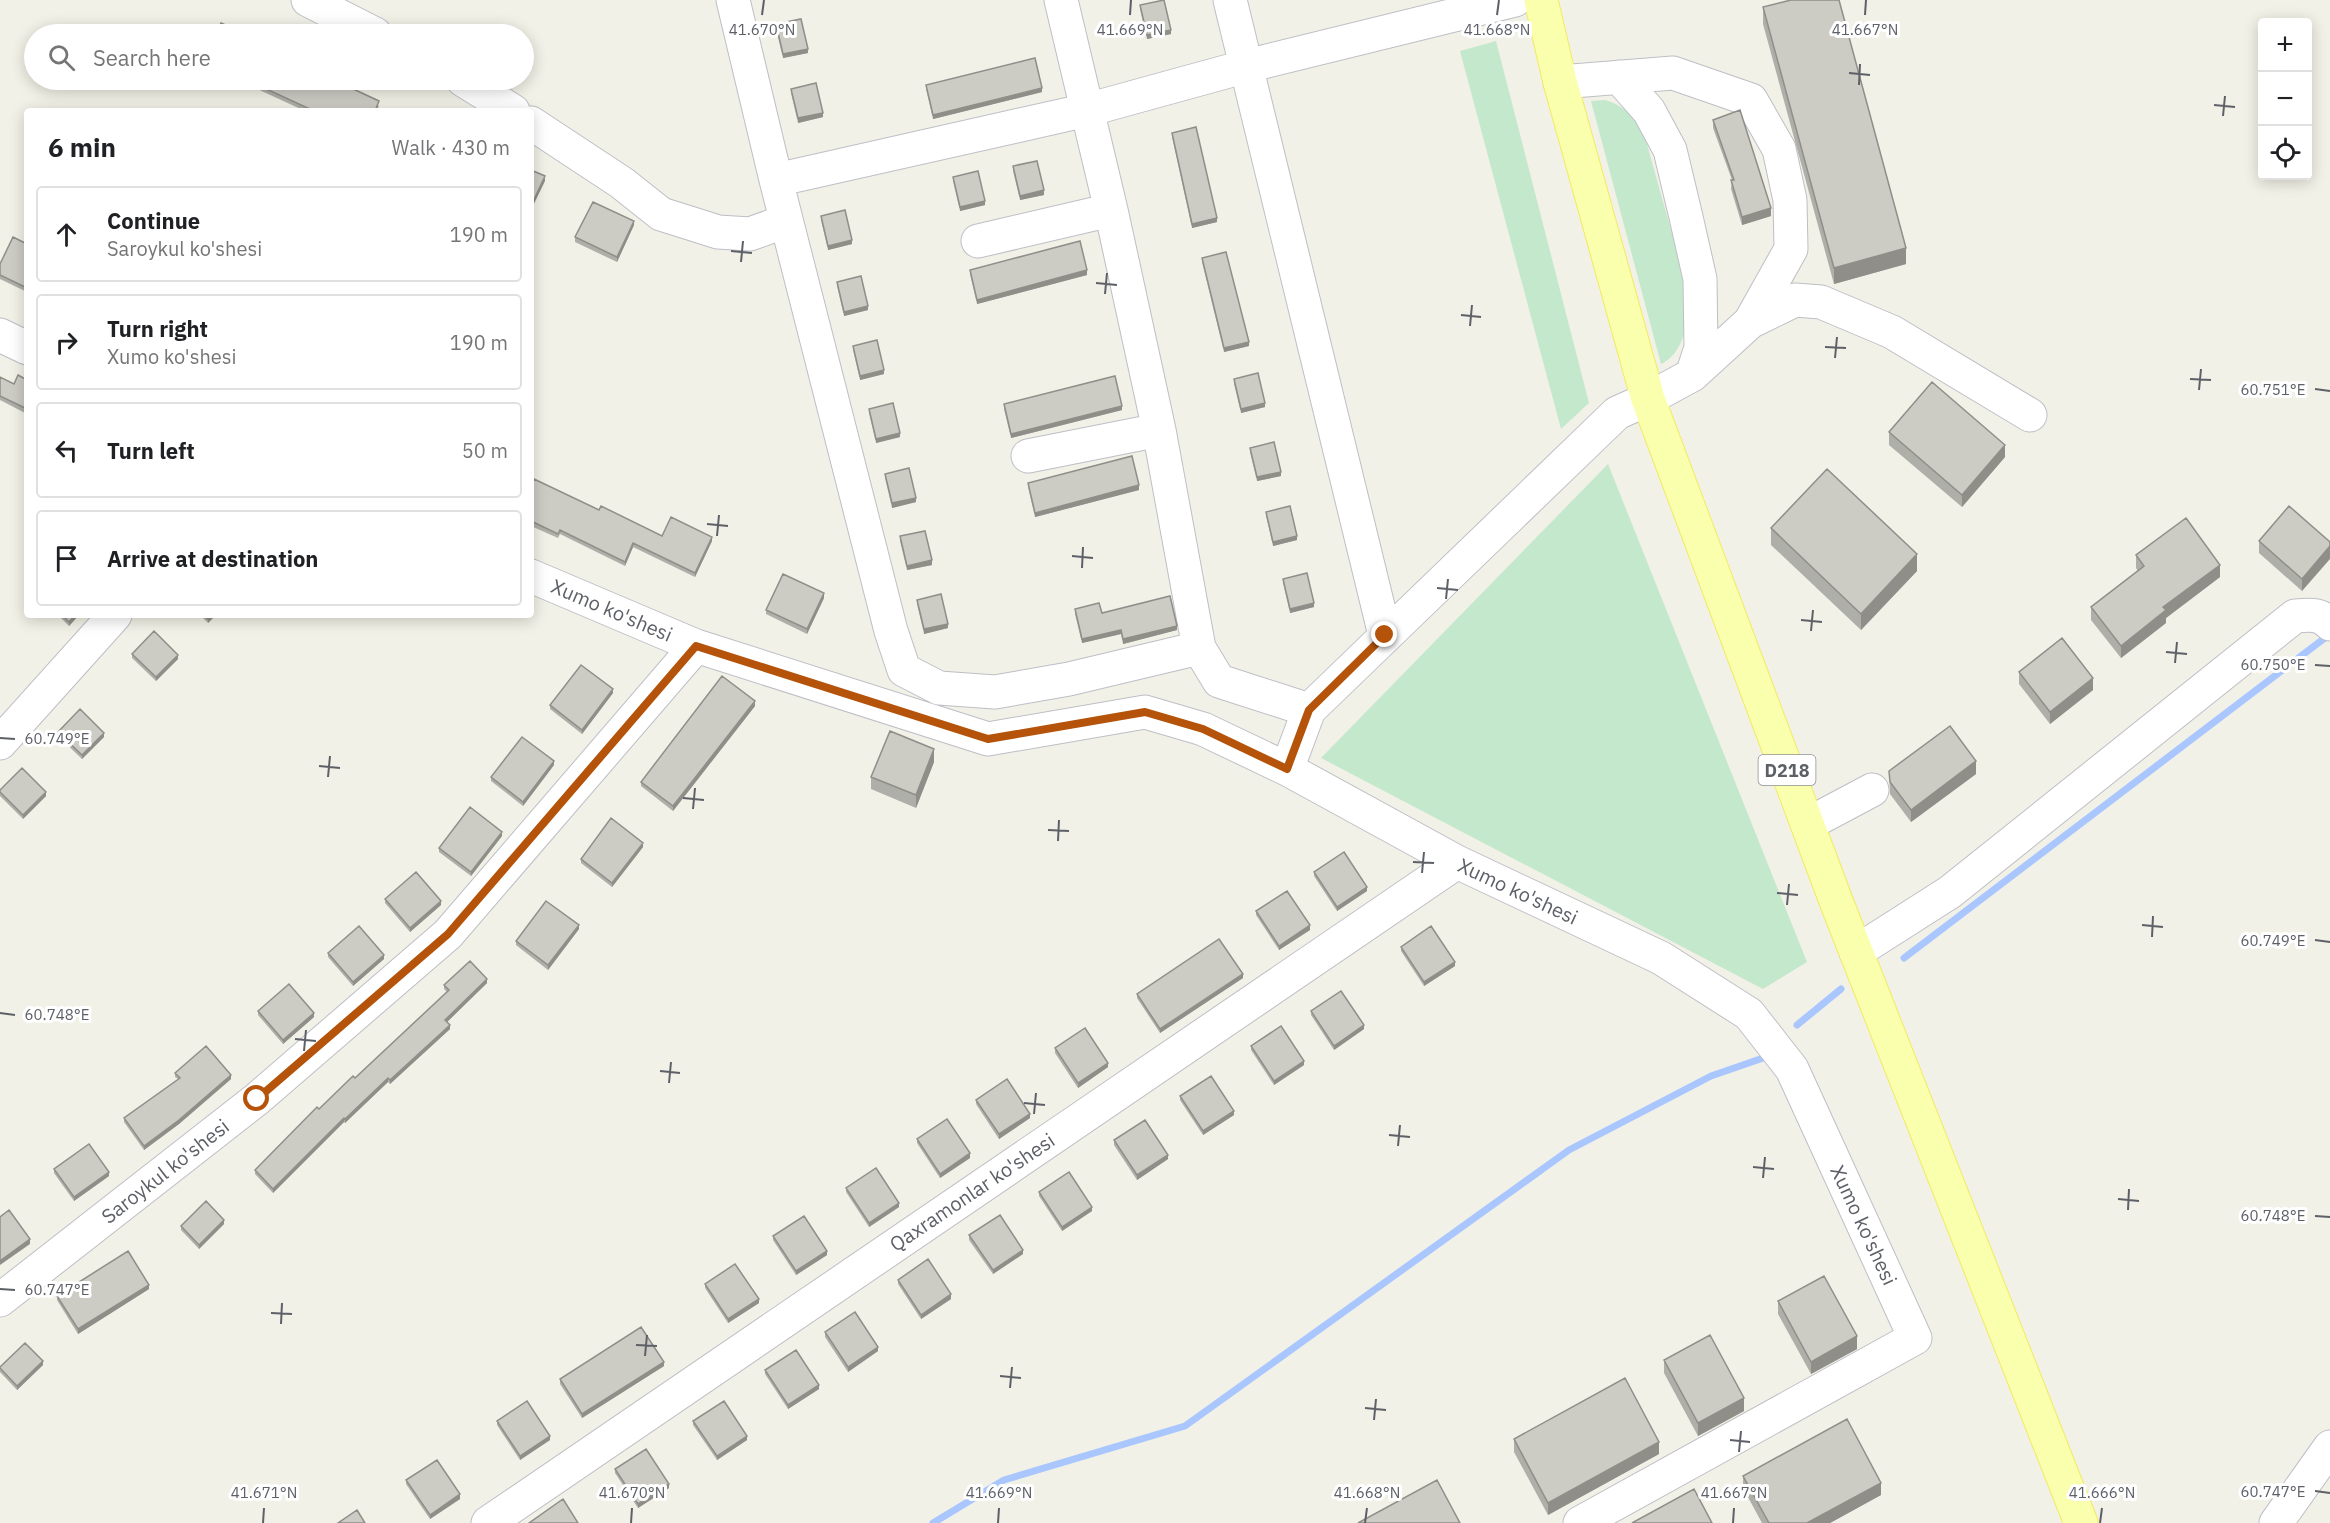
<!DOCTYPE html>
<meta charset="utf-8">
<style>
:root{--surface:#fff;--page:#f2f2f2;--text:#202124;--muted:#757577;--line:#e0e0e0}
body{margin:0;font-family:"IBM Plex Sans",sans-serif;background:var(--page);color:var(--text)}
.controls{position:absolute;right:18px;top:18px;display:grid;overflow:hidden;border-radius:6px;box-shadow:0 3px 15px #0003}
.controls button{width:54px;height:54px;display:grid;place-items:center;padding:0;border:0;border-bottom:2px solid var(--line);background:var(--surface);color:var(--text);font:30px sans-serif}
.stop{position:absolute;width:18px;height:18px;margin:-14px;border:4px solid #b45309;border-radius:50%;background:#fff}
.stop.end{background:#b45309;border-color:#fff;box-shadow:0 2px 6px #0008}
.list{margin:0;padding:0;list-style:none}
h2{display:flex;justify-content:space-between;align-items:center;height:78px;margin:0;padding:0 24px;font-size:26px}
h2 small{font-size:20px;font-weight:400;color:var(--muted)}
.list li{display:grid;grid-template-columns:39px 1fr auto;gap:18px;align-items:center;box-sizing:border-box;height:96px;margin:0 12px 12px;padding:0 12px;border:2px solid var(--line);border-radius:6px}
.list b{display:block;font-size:22px;white-space:nowrap}
.list p{margin:0;font-size:20px;white-space:nowrap;color:var(--muted)}
.list em{font-size:20px;font-style:normal;color:var(--muted)}
.icon{flex:none;width:33px;height:33px;fill:none;stroke:currentColor;stroke-width:2;stroke-linecap:round;stroke-linejoin:round}
.map{position:relative;flex:none;width:2330px;height:1523px;overflow:hidden}
.search{position:absolute;background:var(--surface);box-shadow:0 3px 15px #0003;left:24px;top:24px;width:510px;height:66px;display:flex;align-items:center;gap:15px;box-sizing:border-box;padding:0 21px;border-radius:33px;color:var(--muted);font-size:22px}
.panel{position:absolute;background:var(--surface);box-shadow:0 3px 15px #0003;left:24px;top:108px;width:510px;height:510px;border-radius:6px}
.map>svg:first-child{display:block}
.green{fill:#c4e8cc}
.lines{fill:none;stroke-linecap:round;stroke-linejoin:round}
.stream{stroke:#a9c6ff;stroke-width:7}
.minor-casing{stroke:#bebfc6;stroke-width:35}
.major-casing{stroke:#f3eb5e;stroke-width:35}
.minor{stroke:#fff;stroke-width:33}
.major{stroke:#faffae;stroke-width:33}
.wall{fill:#afafa9}
.shaded-wall{fill:#8f8e89}
.building{fill:#cccbc4;stroke:#8f8e89;stroke-width:1.5}
.route{stroke:#b45309;stroke-width:8}
.ticks{fill:none;stroke:#5e6068;stroke-width:2}
.labels{text-anchor:middle;dominant-baseline:central;stroke-width:6;stroke-linejoin:round;paint-order:stroke}
.shield{fill:#fff;stroke:#8e9095;stroke-width:1.5}
.shield-label{font-size:18px;font-weight:bold;fill:#5e6068}
.street-label{font-size:20px;fill:#5e6068;stroke:#fff}
.ticks-label{font-size:15px;text-anchor:middle;fill:#5e6068;stroke:#fff;stroke-width:6;stroke-linejoin:round;paint-order:stroke}
</style>
<div class="map">
<svg width="2330" height="1523" viewBox="0 0 2330 1523">
<rect width="100%" height="100%" fill="#f1f1e7"/>
<path class="green" d="M1496 41 1589 403 1561 429 1460 51Z
M1605 100C1627 107 1635 117 1645 137L1688 291C1690 314 1686 353 1661 364L1591 101Z
M1608 464 1807 962 1763 989 1321 758Z"/>
<g class="lines">
<path class="stream" d="M1904 958 2330 634
M1797 1025 1841 989
M933 1523 1004 1480 1185 1426 1569 1150 1711 1076 1766 1057"/>
<defs>
<path id="minor" d="M308 0 375 34
M733 0 776 180 891 631 904 670 939 688 995 692 1069 679 1199 648
M1061 0 1111 210 1159 430 1199 648 1219 681 1309 710
M1230 0 1385 635
M1619 77 1649 111 1670 150 1686 217 1700 279 1701 348 1692 375
M463 80 513 111
M531 123 622 183 661 214 718 232 750 234 786 221
M776 180 1087 110 1247 66 1515 0
M978 241 1111 210
M1750 322 1795 300 1821 302 1892 332 2030 415
M0 335 27 348
M1028 456 1159 430
M531 576 696 646 988 739 1145 712 1203 729 1287 769 1457 862 1661 958 1749 1014 1792 1069 1915 1338 1580 1523
M0 743 115 615
M1287 769 1309 710 1617 413 1648 399 1692 375 1750 322 1791 249 1790 200 1779 149 1751 100 1673 73 1560 82
M1808 824 1872 790
M1856 952 1950 892 2295 616C2309 615 2320 613 2330 624
M0 1300 257 1099 448 934 696 646
M488 1523 1457 862
M2276 1523 2330 1447"/>
<path id="major" d="M1541 0 1560 82 1648 399 1836 901 2081 1523"/>
</defs>
<use href="#minor" class="minor-casing"/>
<use href="#major" class="major-casing"/>
<use href="#minor" class="minor"/>
<use href="#major" class="major"/>
</g>
<path class="wall" d="M1140 5 1171 34 1147 39 1140 9Z
M1763 7 1906 264 1834 284 1763 24Z
M776 24 808 53 783 58 776 29Z
M238 80H334L379 106 377 111H305Z
M926 85 1042 92 933 119 926 89Z
M791 89 823 117 798 123 791 93Z
M1713 120 1771 216 1742 225 1731 189 1732 180 1713 128Z
M1172 133 1217 222 1192 228 1172 137Z
M1013 166 1044 195 1020 200 1013 171Z
M953 177 985 205 960 211 953 181Z
M821 216 852 244 828 250 821 220Z
M634 225 617 262 575 242V237Z
M27 244V292L0 279V264Z
M1202 258 1249 346 1224 352 1202 262Z
M970 270 1087 275 977 304 970 274Z
M837 282 868 310 844 316 837 286Z
M853 346 884 374 860 380 853 350Z
M0 377 14 384 27 380V414L0 400Z
M1234 379 1265 407 1241 413 1234 384Z
M1004 404 1122 410 1011 438 1004 409Z
M869 409 900 437 876 443 869 413Z
M1889 432 2005 457 1962 507 1889 445Z
M1250 448 1281 476 1257 481 1250 452Z
M885 474 916 502 892 508 885 478Z
M1028 483 1139 490 1035 517 1028 487Z
M531 485 599 510 662 536 712 541 695 577 633 547 625 566 560 534 558 538 531 526Z
M1266 512 1297 540 1273 546 1266 516Z
M1771 528 1917 571 1861 630 1771 545Z
M900 536 932 565 907 570 900 541Z
M2259 541 2330 542 2302 591 2259 553Z
M2136 555 2220 577 2166 618V623L2121 658 2091 620V607L2138 571 2136 568Z
M1283 579 1314 607 1290 613 1283 583Z
M824 598 807 634 766 614V610Z
M917 600 948 628 924 634 917 604Z
M1075 609 1102 613 1177 630 1123 644 1121 634 1082 643 1075 614Z
M58 615H79L69 626Z
M200 615H216L208 623Z
M132 654 178 659 156 681 132 658Z
M2019 672 2093 690 2050 724 2019 684Z
M613 693 582 734 550 709V705Z
M755 706 673 811 641 786V782Z
M58 732 104 737 82 759 58 736Z
M934 762 916 808 871 789V777Z
M554 765 523 806 491 781V777Z
M1889 771 1976 774 1911 822 1890 794Z
M0 790 46 796 23 819 0 796Z
M502 836 471 876 439 852V848Z
M643 847 612 887 581 863V859Z
M1314 872 1367 891 1337 911 1314 876Z
M385 899 441 905 410 932 385 903Z
M1256 911 1310 930 1279 950 1256 915Z
M579 929 548 970 516 945V941Z
M1401 947 1455 966 1424 986 1401 951Z
M328 953 384 959 353 986 328 957Z
M1243 978 1160 1033 1137 998V994Z
M487 983 447 1022 450 1029 390 1084 388 1082 345 1123 344 1122 273 1193 255 1174V1170L319 1109 355 1078 447 992 444 989V985Z
M258 1011 314 1017 283 1044 258 1015Z
M1311 1011 1364 1029 1334 1050 1311 1015Z
M1251 1046 1304 1065 1274 1085 1251 1050Z
M1055 1048 1108 1067 1078 1088 1055 1053Z
M175 1073 231 1079 179 1124 144 1150 124 1122V1118L178 1079 175 1077Z
M1180 1096 1234 1115 1203 1135 1180 1100Z
M976 1100 1030 1118 999 1139 976 1104Z
M917 1139 970 1158 940 1178 917 1143Z
M1114 1140 1168 1159 1137 1180 1114 1145Z
M54 1169 109 1176 74 1201 54 1173Z
M846 1188 899 1207 869 1227 846 1192Z
M1039 1192 1092 1211 1062 1231 1039 1196Z
M224 1224 199 1249 181 1230V1226Z
M969 1235 1023 1254 993 1274 969 1240Z
M773 1236 827 1255 796 1275 773 1240Z
M898 1280 951 1299 921 1319 898 1284Z
M705 1284 759 1303 728 1323 705 1288Z
M149 1289 78 1334 57 1300V1296Z
M1778 1301 1857 1349 1811 1374 1778 1314Z
M825 1332 878 1351 848 1372 825 1337Z
M1664 1360 1744 1411 1698 1436 1664 1373Z
M43 1365 17 1390 0 1372V1367Z
M664 1366 582 1418 560 1384V1379Z
M765 1370 819 1389 788 1409 765 1374Z
M497 1421 550 1440 520 1460 497 1425Z
M693 1421 747 1440 717 1460 693 1425Z
M1514 1439 1659 1454 1548 1515 1514 1452Z
M615 1469 669 1488 638 1508 615 1473Z
M1743 1476 1881 1495 1830 1523H1762L1743 1488Z
M406 1480 460 1499 430 1519 406 1484Z"/>
<path class="shaded-wall" d="M1171 30V34L1147 39V35Z
M808 49V53L783 58V54Z
M1042 88V92L933 119V115Z
M823 113V117L798 123V118Z
M545 176V181L531 210V206Z
M1044 190V195L1020 200V196Z
M985 201V205L960 211V207Z
M1771 208V216L1742 225V217Z
M1217 218V222L1192 228V224Z
M634 221V225L617 262V257Z
M852 240V244L828 250V246Z
M1906 248V264L1834 284V268Z
M1087 270V275L977 304V300Z
M868 306V310L844 316V312Z
M1249 342V346L1224 352V348Z
M884 370V374L860 380V376Z
M1265 403V407L1241 413V409Z
M1122 406V410L1011 438V434Z
M900 433V437L876 443V439Z
M2005 445V457L1962 507V495Z
M1281 472V476L1257 481V477Z
M1139 485V490L1035 517V513Z
M916 498V502L892 508V503Z
M1297 536V540L1273 546V542Z
M712 537V541L695 577V573Z
M633 543V547L625 566V562Z
M2330 546V559L2302 591V579Z
M1917 554V571L1861 630V614Z
M932 560V565L907 570V566Z
M2220 565V577L2166 618V623L2121 658V646L2163 607Z
M824 593V598L807 634V629Z
M1314 603V607L1290 613V609Z
M75 615H79L69 626V622Z
M212 615H216L208 623V619Z
M948 624V628L924 634V629Z
M1177 626V630L1123 644V639Z
M1121 630V634L1082 643V639Z
M178 655V659L156 681V677Z
M2093 678V690L2050 724V712Z
M613 689V693L582 734V730Z
M755 701V706L673 811V806Z
M104 733V737L82 759V755Z
M934 749V762L916 808V795Z
M554 761V765L523 806V802Z
M1976 761V774L1911 822V810Z
M46 792V796L23 819V815Z
M502 832V836L471 876V872Z
M643 843V847L612 887V883Z
M1367 887V891L1337 911V907Z
M441 901V905L410 932V928Z
M579 925V929L548 970V965Z
M1310 925V930L1279 950V946Z
M384 955V959L353 986V982Z
M1455 962V966L1424 986V982Z
M1243 974V978L1160 1033V1029Z
M487 979V983L445 1024V1020Z
M314 1013V1017L283 1044V1040Z
M450 1025V1029L390 1084V1080Z
M1364 1025V1029L1334 1050V1046Z
M1304 1061V1065L1274 1085V1081Z
M1108 1063V1067L1078 1088V1083Z
M231 1075V1079L179 1124 144 1150V1146Z
M388 1078V1082L345 1123V1119Z
M1234 1111V1115L1203 1135V1131Z
M1030 1114V1118L999 1139V1134Z
M344 1118V1122L273 1193V1189Z
M970 1153V1158L940 1178V1174Z
M1168 1155V1159L1137 1180V1175Z
M109 1172V1176L74 1201V1197Z
M899 1203V1207L869 1227V1223Z
M1092 1207V1211L1062 1231V1227Z
M224 1220V1224L199 1249V1245Z
M30 1239V1244L0 1265V1261Z
M1023 1250V1254L993 1274V1270Z
M827 1251V1255L796 1275V1271Z
M149 1285V1289L78 1334V1329Z
M951 1294V1299L921 1319V1315Z
M759 1299V1303L728 1323V1319Z
M1857 1336V1349L1811 1374V1362Z
M878 1347V1351L848 1372V1367Z
M43 1361V1365L17 1390V1386Z
M664 1362V1366L582 1418V1414Z
M819 1385V1389L788 1409V1405Z
M1744 1398V1411L1698 1436V1423Z
M550 1436V1440L520 1460V1456Z
M747 1436V1440L717 1460V1456Z
M1659 1442V1454L1548 1515V1503Z
M1881 1483V1495L1830 1523H1807Z
M669 1484V1488L638 1508V1504Z
M460 1494V1499L430 1519V1515Z"/>
<path class="building" d="M1164 0 1171 30 1147 35 1140 5Z
M1791 0H1839L1906 248 1834 268 1763 7Z
M801 19 808 49 783 54 776 24Z
M221 23 245 34H216Z
M1035 58 1042 88 933 115 926 85Z
M247 80H334L379 101 375 111H314Z
M816 83 823 113 798 118 791 89Z
M1740 110 1771 208 1742 217 1731 180H1734L1713 120Z
M1196 127 1217 218 1192 224 1172 133Z
M1037 161 1044 190 1020 196 1013 166Z
M531 170 545 176 531 206Z
M978 171 985 201 960 207 953 177Z
M593 202 634 221 617 257 575 237Z
M845 210 852 240 828 246 821 216Z
M13 237 27 244V288L0 275V264Z
M1080 241 1087 270 977 300 970 270Z
M1226 252 1249 342 1224 348 1202 258Z
M861 276 868 306 844 312 837 282Z
M877 340 884 370 860 376 853 346Z
M1258 373 1265 403 1241 409 1234 379Z
M18 375 27 380V409L0 396V377L14 384Z
M1115 376 1122 406 1011 434 1004 404Z
M1932 382 2005 445 1962 495 1889 432Z
M893 403 900 433 876 439 869 409Z
M1274 442 1281 472 1257 477 1250 448Z
M1132 456 1139 485 1035 513 1028 483Z
M909 468 916 498 892 503 885 474Z
M1827 469 1917 554 1861 614 1771 528Z
M534 479 599 510 601 506 662 536 671 517 712 537 695 573 633 543 625 562 560 530 558 534 531 521V485Z
M1290 506 1297 536 1273 542 1266 512Z
M2289 506 2330 542V546L2302 579 2259 541Z
M2186 518 2220 565 2163 607 2166 610 2121 646 2091 607 2144 566 2136 555Z
M925 531 932 560 907 566 900 536Z
M1307 573 1314 603 1290 609 1283 579Z
M783 574 824 593 807 629 766 610Z
M941 594 948 624 924 629 917 600Z
M1170 596 1177 626 1123 639 1121 630 1082 639 1075 609 1099 603 1102 613Z
M62 615H75L69 622Z
M204 615H212L208 619Z
M154 631 178 655 156 677 132 654Z
M2062 638 2093 678 2050 712 2019 672Z
M581 665 613 689 582 730 550 705Z
M722 676 755 701 673 806 641 782Z
M80 709 104 733 82 755 58 732Z
M1950 726 1976 761 1911 810 1890 782 1889 771Z
M890 731 934 749 916 795 871 777Z
M522 737 554 761 523 802 491 777Z
M22 768 46 792 23 815 0 792V790Z
M470 807 502 832 471 872 439 848Z
M611 818 643 843 612 883 581 859Z
M1344 852 1367 887 1337 907 1314 872Z
M416 872 441 901 410 928 385 899Z
M1287 891 1310 925 1279 946 1256 911Z
M546 901 579 925 548 965 516 941Z
M359 926 384 955 353 982 328 953Z
M1431 926 1455 962 1424 982 1401 947Z
M1219 939 1243 974 1160 1029 1137 994Z
M470 961 487 979 445 1020 450 1025 390 1080 388 1078 345 1119 344 1118 273 1189 255 1170 317 1107 319 1109 353 1076 355 1078 449 990 444 985Z
M289 984 314 1013 283 1040 258 1011Z
M1341 991 1364 1025 1334 1046 1311 1011Z
M1281 1026 1304 1061 1274 1081 1251 1046Z
M1085 1028 1108 1063 1078 1083 1055 1048Z
M206 1046 231 1075 179 1120 144 1146 124 1118 180 1078 175 1073Z
M1211 1076 1234 1111 1203 1131 1180 1096Z
M1007 1079 1030 1114 999 1134 976 1100Z
M947 1119 970 1153 940 1174 917 1139Z
M1145 1120 1168 1155 1137 1175 1114 1140Z
M89 1144 109 1172 74 1197 54 1169Z
M876 1168 899 1203 869 1223 846 1188Z
M1069 1172 1092 1207 1062 1227 1039 1192Z
M206 1201 224 1220 199 1245 181 1226Z
M9 1210 30 1239 0 1261V1217Z
M1000 1215 1023 1250 993 1270 969 1235Z
M804 1216 827 1251 796 1271 773 1236Z
M128 1251 149 1285 78 1329 57 1296Z
M928 1259 951 1294 921 1315 898 1280Z
M735 1264 759 1299 728 1319 705 1284Z
M1824 1276 1857 1336 1811 1362 1778 1301Z
M855 1312 878 1347 848 1367 825 1332Z
M641 1327 664 1362 582 1414 560 1379Z
M1710 1335 1744 1398 1698 1423 1664 1360Z
M25 1343 43 1361 17 1386 0 1368V1367Z
M796 1350 819 1385 788 1405 765 1370Z
M1625 1378 1659 1442 1548 1503 1514 1439Z
M527 1401 550 1436 520 1456 497 1421Z
M724 1401 747 1436 717 1456 693 1421Z
M1847 1419 1881 1483 1807 1523H1769L1743 1476Z
M646 1449 669 1484 638 1504 615 1469Z
M437 1460 460 1494 430 1515 406 1480Z
M1437 1480 1460 1523H1358Z
M1694 1489 1712 1523H1632Z
M563 1499 578 1523H529Z
M357 1510 365 1523H338Z"/>
<g class="lines">
<path class="route" d="M257 1099 448 934 696 646 988 739 1145 712 1203 729 1287 769 1309 710 1385 635"/>
</g>
<path class="ticks" d="M762 15 764 0M1130 15 1131 0M1497 15 1499 0M1865 15 1866 0M1849 73 1870 75M1859 85 1860 64M2214 105 2235 107M2223 116 2225 96M731 251 752 253M741 262 743 241M1096 283 1117 285M1105 294 1107 273M1461 315 1481 317M1470 326 1472 305M1825 347 1846 348M1835 358 1837 337M2190 379 2211 380M2315 389 2330 391M2199 390 2201 369M707 524 728 526M717 536 719 515M1072 556 1093 558M1082 568 1083 547M1437 588 1458 590M1446 599 1448 579M1801 620 1822 622M1811 631 1813 610M2166 652 2187 654M2175 663 2177 642M2315 665 2330 666M0 738 15 739M319 766 340 768M328 777 330 756M683 798 704 800M693 809 695 788M1048 830 1069 831M1058 841 1059 820M1413 862 1434 863M1422 873 1424 852M1777 893 1798 895M1787 905 1789 884M2142 925 2163 927M2152 937 2153 916M2315 940 2330 942M0 1013 15 1015M295 1039 316 1041M304 1051 306 1030M660 1071 680 1073M669 1083 671 1062M1024 1103 1045 1105M1034 1114 1036 1093M1389 1135 1410 1137M1398 1146 1400 1125M1753 1167 1774 1169M1763 1178 1765 1157M2118 1199 2139 1201M2128 1210 2129 1189M2315 1216 2330 1217M0 1289 15 1290M271 1313 292 1314M281 1324 282 1303M636 1345 657 1346M645 1356 647 1335M1000 1376 1021 1378M1010 1388 1012 1367M1365 1408 1386 1410M1374 1420 1376 1399M1730 1440 1750 1442M1739 1452 1741 1431M2315 1491 2330 1493M263 1523 264 1508M631 1523 632 1508M998 1523 999 1508M1365 1523 1367 1508M1733 1523 1734 1508M2100 1523 2102 1508"/>
<g class="labels">
<rect class="shield" x="1758.5" y="755" width="57" height="30" rx="4.5"/>
<g class="shield-label">
<text x="1787" y="770">D218</text>
</g>
<g class="street-label">
<text transform="translate(612 610) rotate(23)">Xumo ko'shesi</text>
<text transform="translate(1518 891) rotate(25)">Xumo ko'shesi</text>
<text transform="translate(165 1171) rotate(-38)">Saroykul ko'shesi</text>
<text transform="translate(972 1192) rotate(-34)">Qaxramonlar ko'shesi</text>
<text transform="translate(1864 1225) rotate(65)">Xumo ko'shesi</text>
</g>
</g>
<g class="ticks-label">
<text x="762" y="35">41.670°N</text>
<text x="1130" y="35">41.669°N</text>
<text x="1497" y="35">41.668°N</text>
<text x="1865" y="35">41.667°N</text>
<text x="2273" y="395">60.751°E</text>
<text x="2273" y="670">60.750°E</text>
<text x="57" y="744">60.749°E</text>
<text x="2273" y="946">60.749°E</text>
<text x="57" y="1020">60.748°E</text>
<text x="2273" y="1221">60.748°E</text>
<text x="57" y="1295">60.747°E</text>
<text x="2273" y="1497">60.747°E</text>
<text x="264" y="1498">41.671°N</text>
<text x="632" y="1498">41.670°N</text>
<text x="999" y="1498">41.669°N</text>
<text x="1367" y="1498">41.668°N</text>
<text x="1734" y="1498">41.667°N</text>
<text x="2102" y="1498">41.666°N</text>
</g>
</svg>
<div class="controls">
<button>+</button>
<button>−</button>
<button><svg class="icon" aria-label="locate" viewBox="0 0 24 24"><circle cx="12" cy="12" r="6"/><path d="M12 2v4M12 18v4M2 12h4M18 12h4"/></svg></button>
</div>
<div class="stop" style="left:257px;top:1099px"></div>
<div class="stop end" style="left:1385px;top:635px"></div>
<div class="search"><svg class="icon" aria-label="search" viewBox="0 0 24 24"><circle cx="10" cy="10" r="6"/><path d="M15 15l6 6"/></svg>Search here</div>
<section class="panel">
<h2>6 min<small>Walk · 430 m</small></h2>
<ul class="list">
<li><svg class="icon" aria-label="ahead" viewBox="0 0 24 24"><path d="M12 20V5M6 11l6-6 6 6"/></svg><div><b>Continue</b><p>Saroykul ko'shesi</p></div><em>190 m</em></li>
<li><svg class="icon" aria-label="right" viewBox="0 0 24 24"><path d="M7 20v-9h11M14 6l5 5-5 5"/></svg><div><b>Turn right</b><p>Xumo ko'shesi</p></div><em>190 m</em></li>
<li><svg class="icon" aria-label="left" viewBox="0 0 24 24"><path d="M17 20v-9H6M10 6l-5 5 5 5"/></svg><div><b>Turn left</b></div><em>50 m</em></li>
<li><svg class="icon" aria-label="arrive" viewBox="0 0 24 24"><path d="M6 21V4h12l-3 4 3 4H6"/></svg><div><b>Arrive at destination</b></div></li>
</ul>
</section>
</div>
